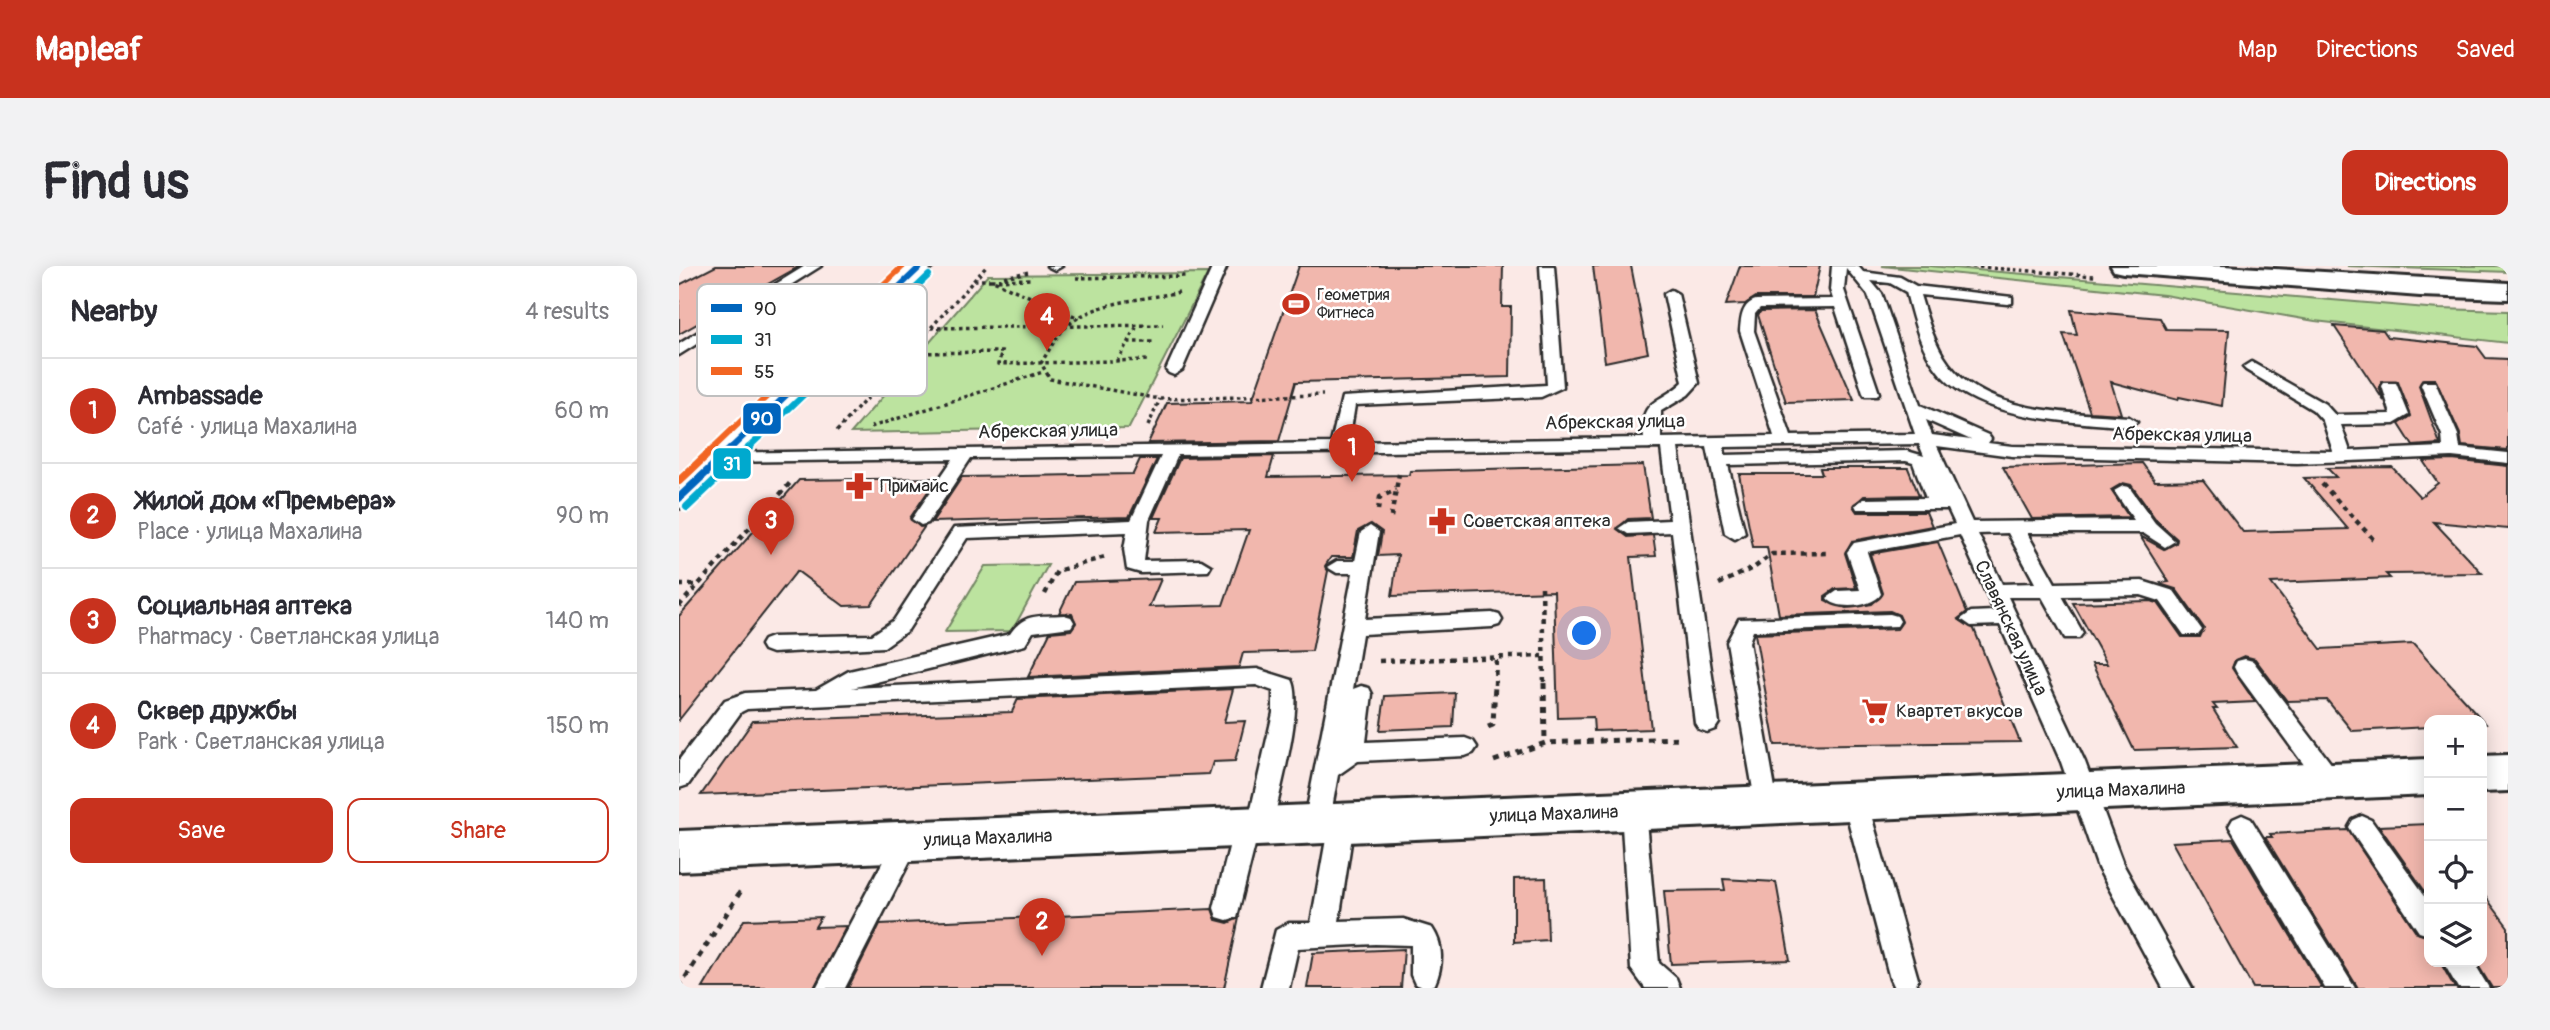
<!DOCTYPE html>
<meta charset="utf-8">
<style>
:root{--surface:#fff;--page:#f2f2f3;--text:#2b2b33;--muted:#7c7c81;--line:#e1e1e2;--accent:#c8321e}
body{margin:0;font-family:Pangolin,sans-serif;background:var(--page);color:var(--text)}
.controls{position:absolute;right:21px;bottom:21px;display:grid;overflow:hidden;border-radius:14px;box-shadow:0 4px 18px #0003}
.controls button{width:63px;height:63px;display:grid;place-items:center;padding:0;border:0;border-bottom:2px solid var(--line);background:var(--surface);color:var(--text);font:35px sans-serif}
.you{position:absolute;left:906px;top:368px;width:24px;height:24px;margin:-18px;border:5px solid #fff;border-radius:50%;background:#1a73e8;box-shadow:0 0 0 10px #1a73e833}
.badge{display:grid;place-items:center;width:46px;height:46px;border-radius:50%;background:var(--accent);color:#fff;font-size:23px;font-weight:700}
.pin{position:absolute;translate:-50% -58px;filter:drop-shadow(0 2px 4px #0008)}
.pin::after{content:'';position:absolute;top:37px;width:24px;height:21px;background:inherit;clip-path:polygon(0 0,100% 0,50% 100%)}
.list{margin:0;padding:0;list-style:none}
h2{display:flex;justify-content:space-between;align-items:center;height:91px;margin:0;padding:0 28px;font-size:30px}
h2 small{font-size:23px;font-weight:400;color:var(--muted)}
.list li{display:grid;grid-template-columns:46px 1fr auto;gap:21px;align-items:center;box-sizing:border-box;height:105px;padding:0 28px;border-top:2px solid var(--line)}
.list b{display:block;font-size:26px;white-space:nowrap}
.list p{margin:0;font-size:23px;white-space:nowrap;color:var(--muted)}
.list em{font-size:23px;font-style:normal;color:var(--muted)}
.actions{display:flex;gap:14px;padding:21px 28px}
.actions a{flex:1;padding:16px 0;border:2px solid var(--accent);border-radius:14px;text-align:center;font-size:24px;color:var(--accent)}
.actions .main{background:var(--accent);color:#fff}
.icon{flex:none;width:38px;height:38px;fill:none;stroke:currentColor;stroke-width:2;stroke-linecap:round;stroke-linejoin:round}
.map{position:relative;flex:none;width:1829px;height:722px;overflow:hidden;border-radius:14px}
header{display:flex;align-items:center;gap:42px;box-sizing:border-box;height:98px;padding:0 35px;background:var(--accent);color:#fff}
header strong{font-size:33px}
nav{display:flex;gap:38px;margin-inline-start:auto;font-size:24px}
.intro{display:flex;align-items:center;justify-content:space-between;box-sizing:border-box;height:168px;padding:0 42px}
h1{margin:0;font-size:49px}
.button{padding:18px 32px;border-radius:14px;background:var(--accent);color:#fff;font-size:24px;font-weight:700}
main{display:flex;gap:42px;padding:0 42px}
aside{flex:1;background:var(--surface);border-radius:14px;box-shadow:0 4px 18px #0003}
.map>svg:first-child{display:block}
.green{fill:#bce39f;stroke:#748765;stroke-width:2}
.building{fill:#f1b7ad;stroke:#2b2b2b;stroke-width:2}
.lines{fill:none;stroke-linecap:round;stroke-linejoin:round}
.lane-casing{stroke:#2b2b2b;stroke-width:5}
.street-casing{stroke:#2b2b2b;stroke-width:6}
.secondary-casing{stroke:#2b2b2b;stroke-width:6}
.primary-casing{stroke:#2b2b2b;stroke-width:6}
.path-far2{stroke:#2b2b2b;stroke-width:3.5;stroke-dasharray:3.5 3.5;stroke-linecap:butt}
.path-far1{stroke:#2b2b2b;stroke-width:4.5;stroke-dasharray:5 5;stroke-linecap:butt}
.path{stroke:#2b2b2b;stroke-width:5;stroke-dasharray:6 6;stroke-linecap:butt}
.lane{fill:#fff;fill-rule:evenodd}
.street{fill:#fff;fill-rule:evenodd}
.secondary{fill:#fff;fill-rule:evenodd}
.primary{fill:#fff;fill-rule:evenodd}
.bus-1-far1-casing{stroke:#fff;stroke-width:10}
.bus-1-casing{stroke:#fff;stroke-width:13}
.bus-2-far1-casing{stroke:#fff;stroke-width:10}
.bus-2-casing{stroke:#fff;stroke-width:13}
.bus-3-far1-casing{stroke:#fff;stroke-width:10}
.bus-3-casing{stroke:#fff;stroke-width:13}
.bus-1-far1{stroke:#0065bd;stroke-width:6}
.bus-1{stroke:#0065bd;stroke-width:8}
.bus-2-far1{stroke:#00a9ce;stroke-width:6}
.bus-2{stroke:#00a9ce;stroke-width:8}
.bus-3-far1{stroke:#f26522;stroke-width:6}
.bus-3{stroke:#f26522;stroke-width:8}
.labels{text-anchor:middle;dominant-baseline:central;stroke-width:5;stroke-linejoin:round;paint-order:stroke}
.far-poi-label{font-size:16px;fill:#2b2b2b;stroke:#fff;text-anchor:start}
.street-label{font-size:19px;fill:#2b2b2b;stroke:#fff}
.poi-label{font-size:19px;fill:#2b2b2b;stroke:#fff;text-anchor:start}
.key{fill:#fff;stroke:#bfbfbf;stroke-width:2}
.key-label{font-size:19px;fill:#2b2b2b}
.line-badge{stroke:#fff;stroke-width:2.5}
.badge-label{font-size:19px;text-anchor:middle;font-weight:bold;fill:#fff}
</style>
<header>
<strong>Mapleaf</strong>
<nav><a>Map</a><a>Directions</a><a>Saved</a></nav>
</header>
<div class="intro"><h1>Find us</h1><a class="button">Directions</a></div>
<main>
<aside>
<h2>Nearby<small>4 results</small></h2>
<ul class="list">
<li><span class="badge">1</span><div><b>Ambassade</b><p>Café · улица Махалина</p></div><em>60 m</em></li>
<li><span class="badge">2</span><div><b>Жилой дом «Премьера»</b><p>Place · улица Махалина</p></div><em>90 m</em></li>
<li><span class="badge">3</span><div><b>Социальная аптека</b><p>Pharmacy · Светланская улица</p></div><em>140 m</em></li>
<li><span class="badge">4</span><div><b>Сквер дружбы</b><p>Park · Светланская улица</p></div><em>150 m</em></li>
</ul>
<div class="actions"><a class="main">Save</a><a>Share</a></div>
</aside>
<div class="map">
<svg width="1829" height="722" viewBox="0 0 1829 722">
<rect width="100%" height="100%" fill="#fbe9e6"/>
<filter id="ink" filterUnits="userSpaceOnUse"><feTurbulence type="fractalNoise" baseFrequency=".0143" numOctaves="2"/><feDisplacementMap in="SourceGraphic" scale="14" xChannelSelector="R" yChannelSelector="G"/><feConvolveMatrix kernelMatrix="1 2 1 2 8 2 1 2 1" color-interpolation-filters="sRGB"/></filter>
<g filter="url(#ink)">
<path class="green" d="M1203 0H1250L1760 43 1829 45V77L1636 55 1485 29Z
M1668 0H1829V6Z
M529 7 450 162 172 167 309 9Z
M369 299 333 365 266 366 306 300Z"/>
<path class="building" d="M37 0H121L0 68V19Z
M620 0H824L823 41H832L831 111 617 116 600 175 469 177 488 137 573 135Z
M914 0H952L969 87 926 96Z
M1061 0H1141L1134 31H1077L1066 38 1047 39Z
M1136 44 1175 134 1107 136 1079 49 1082 45Z
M1392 44 1481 52 1487 63 1550 64 1543 140 1500 131 1499 134 1432 116 1442 148 1411 146 1384 68 1398 69Z
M1655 60 1704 64 1709 71 1798 80 1807 92 1829 93V184L1783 180 1781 168 1756 113H1744L1740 120 1761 178 1734 180 1720 158 1732 150 1719 116H1703L1700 121 1705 135Z
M595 190 589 211 730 209 731 205 964 199 972 252 949 253 938 263 949 271 974 269 977 290 952 291 972 463 915 465 914 451 879 452 875 325 713 330 719 289 699 290 703 266 692 258 679 265 674 291H652L646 300 649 305 633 385 564 387 560 401 349 411 371 366 392 364 397 357 393 348 380 347 395 316 482 313 470 341 544 339 570 264 477 266 483 252H474L501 192Z
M461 193H478L450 251 253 256 283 211 454 208Z
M1773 194 1829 200V263L1755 256 1803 307 1707 308 1711 312 1592 317 1642 383 1734 378 1807 458 1803 459V454H1750V461L1673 465 1648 434 1608 435 1576 393 1565 390 1556 394 1553 402 1576 436 1534 438 1538 443H1534L1558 481 1455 484 1413 398H1428L1394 337 1471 335 1479 337 1503 371H1521L1525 362 1497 323 1484 319 1482 317 1490 316 1461 270 1485 283 1497 277 1498 273 1478 255 1452 219 1444 217 1432 224 1450 251 1353 253 1324 201 1463 197 1476 215 1524 214 1564 266 1669 263 1625 212 1657 211 1648 202 1713 201 1741 231 1759 217 1744 195Z
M1141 202H1229L1240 229 1185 230 1174 240 1178 246H1247L1253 260 1173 275 1166 287 1177 322 1156 323 1146 330V334L1167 342 1193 338 1204 327 1191 288 1259 276 1288 346 1279 353 1295 363 1341 476 1096 479 1076 368 1218 363 1223 356 1220 349 1211 345 1100 349 1088 281H1074L1060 208H1143Z
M258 212 231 252 241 261 246 260 192 339 165 340 118 305 0 454V350L120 214Z
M554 423 545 456 566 455 556 495 534 496 530 508 22 529 74 455 333 446 339 433Z
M776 427 774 461 701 464 706 430Z
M1750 558V631L1700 560Z
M1669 564 1738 667 1750 671V696H1761L1776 722H1679L1586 571H1593L1591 568Z
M1554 573 1643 722H1574L1493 576Z
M867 612 869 674 835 676V613Z
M1044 613 1097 616 1111 694 992 698 985 625 1046 624Z
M1803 626 1829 661V722H1813L1797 696H1803Z
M533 643 537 654 549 657 560 652 545 722H169L201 658Z
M142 651 136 661 167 660 135 722H24L65 654Z
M725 683 722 722H628L634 687Z"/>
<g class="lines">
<defs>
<path id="lane" d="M126 0H142L0 89V78Z
M368 0H383L376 4Z
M534 0H548L503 104 495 109 490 107 487 104Z
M861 0H875L884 121 862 131 676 139 670 176 965 172C959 132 981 138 1004 116L985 28 992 24 999 28 1020 117 1009 129 982 145V172L1095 170 1061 65C1062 52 1063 38 1077 34L1154 33 1151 24 1153 0H1179L1184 6 1221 11 1237 20 1333 31V37L1328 38 1241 29C1248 52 1255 78 1270 98 1308 149 1393 146 1450 151L1458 156 1450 161C1393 155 1297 155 1259 105 1241 82 1234 53 1227 26L1211 17 1192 15 1203 28 1241 139 1309 169 1312 173 1309 177 1333 180 1654 185 1644 155 1634 144 1567 104 1564 101 1572 96 1646 138 1656 149 1712 148 1703 120 1705 117H1717L1730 149 1715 158 1662 159 1671 185 1764 181 1763 169 1742 119 1744 116H1756L1779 169 1781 182 1829 187V197L1773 191 1618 197 1333 190 1258 180 1293 256 1455 254 1435 225 1444 220 1450 221 1476 257 1496 275 1486 281 1464 267H1348L1376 317 1463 315 1495 325 1523 364 1519 369H1505L1481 335 1462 329 1383 330 1404 367 1400 372H1386L1363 331H1329L1406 496 1444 598 1513 722H1484L1419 602 1382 496 1321 359 1292 360 1282 353 1292 346 1315 345 1281 269 1188 286 1202 328C1194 341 1157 345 1148 332L1158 325 1181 324 1168 286 1175 277 1276 258 1269 243H1178L1176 239 1185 233 1247 232 1234 197 1227 195 1049 199 1066 267 1056 273 1046 267 1028 181 999 182 1040 457 1036 463 1028 466 1020 463 1016 457 993 266 949 268 940 262 949 256 991 254 982 182 499 189 470 254 465 295 522 294 532 300 529 305 462 307 448 303 445 283 448 266 288 272 229 364 205 381 93 387 85 384 82 379 85 374 93 371 193 369 215 354 275 262 452 254 482 190 292 192 249 257 242 259 233 253 274 193 43 196 37 195 34 191 37 187 652 177 663 131 868 119ZM1167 2 1189 29 1236 168 1112 170 1075 65 1076 48 1081 42 1156 41 1184 127 1186 130H1198L1200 127 1165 24ZM1247 154 1292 174 1253 169ZM1240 178 1245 190 1228 185 1046 189 1045 181ZM1329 267 1356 317 1323 318 1299 268Z
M691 260 700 266 686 353 813 347 820 349 823 354 820 359 813 361 683 368 674 423 682 420 690 422 693 428 687 476 786 472 794 475 798 481 794 487 786 490 679 495 659 509 651 553 662 547 671 550 675 557 660 655 724 653 753 662C765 679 764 700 756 718L747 722 736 718 732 709V679L696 678 619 682 610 722H582L597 664 610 657H632L649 562 638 568 629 565 625 558 674 307H658L648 301 658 295H676L682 266Z
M1211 348 1218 350 1221 355 1218 360 1074 365 1070 376 1099 539 1096 546 1087 549 1078 546 1048 376 1060 353Z
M385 349 392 351 395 356 392 361 354 366 346 379 173 422 578 403 613 414C626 437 599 532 593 561L589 568 578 571 558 651 548 654 538 651 535 642 555 561 559 554 570 551 594 447V425L577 419 68 443 62 446 9 519 0 522V494L46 434 66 427 137 424 170 405 331 368C346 346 360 351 385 349Z
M1566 393 1574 395 1660 508 1663 515 1660 522 1651 525 1642 522 1558 407 1555 401 1558 395Z
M1176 525 1185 528 1188 535 1239 713 1235 722H1215L1211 713 1164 535 1167 528Z
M954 534 963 537 966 544 980 697 997 712 1001 722H966L952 703 942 544 945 537Z
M1563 549 1572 553 1676 722H1646L1550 560 1554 553Z
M1683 550 1692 554 1750 635V669L1740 666 1674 568 1670 561 1674 554Z
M228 564 237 567 241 575 166 722H137L219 567Z
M1764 696H1794L1810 722H1779Z"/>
<path id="street" d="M1829 489V525L1803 526V490Z
M1750 493V529L0 605V565Z"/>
<path id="secondary" d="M1432 0H1544L1829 17V33L1741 30 1444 7 1435 5Z"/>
<path id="primary" d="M228 0H254L12 239 0 242V214Z"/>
</defs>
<use href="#lane" class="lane-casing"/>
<use href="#street" class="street-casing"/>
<use href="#secondary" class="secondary-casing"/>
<use href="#primary" class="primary-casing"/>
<path class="path-far2" d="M1286 0 1416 10
M325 11 350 6
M397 12 507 10
M295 14H312L400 52
M312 14 353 13
M500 26C465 34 414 35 387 61 376 71 370 85 362 97L371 113 481 133 644 129
M252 62 484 59
M449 76H476
M229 87 323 86 319 98 470 94
M438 95 458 60
M469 160 481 133
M192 161 364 106
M158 165 308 0"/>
<path class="path-far1" d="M1643 218 1695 274
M699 244 701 231 717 224
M712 251 720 208
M1040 318 1076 301 1093 288 1149 287
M0 319H19
M863 321 865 419
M366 328 378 305 426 291
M0 340 112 216
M700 395 864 390
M816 419 817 392"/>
<path class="path" d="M865 417 866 477
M809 461 814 459 816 417
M815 495 866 477 1002 472
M0 722 63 623"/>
<use href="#lane" class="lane"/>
<use href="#street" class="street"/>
<use href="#secondary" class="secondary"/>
<use href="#primary" class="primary"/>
<defs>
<path id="bus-1-far1" d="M51 183 242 0"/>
<path id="bus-1" d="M0 232 53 182"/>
<path id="bus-2-far1" d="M68 183 250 9"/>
<path id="bus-2" d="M8 241 70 182"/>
<path id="bus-3-far1" d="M33 183 224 0"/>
<path id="bus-3" d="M0 215 35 182"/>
</defs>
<use href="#bus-1-far1" class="bus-1-far1-casing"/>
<use href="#bus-1" class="bus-1-casing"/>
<use href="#bus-2-far1" class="bus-2-far1-casing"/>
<use href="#bus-2" class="bus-2-casing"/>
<use href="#bus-3-far1" class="bus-3-far1-casing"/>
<use href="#bus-3" class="bus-3-casing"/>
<use href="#bus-1-far1" class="bus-1-far1"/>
<use href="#bus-1" class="bus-1"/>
<use href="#bus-2-far1" class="bus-2-far1"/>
<use href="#bus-2" class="bus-2"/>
<use href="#bus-3-far1" class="bus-3-far1"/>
<use href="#bus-3" class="bus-3"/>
</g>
</g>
<defs>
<symbol id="stadium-bare" viewBox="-9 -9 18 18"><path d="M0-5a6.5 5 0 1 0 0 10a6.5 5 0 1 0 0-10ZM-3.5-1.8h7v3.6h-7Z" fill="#c8321e" stroke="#fff" stroke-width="2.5" paint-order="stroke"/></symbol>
<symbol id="pharmacy-bare" viewBox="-9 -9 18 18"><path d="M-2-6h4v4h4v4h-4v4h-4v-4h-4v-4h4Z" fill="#c8321e" stroke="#fff" stroke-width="2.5" paint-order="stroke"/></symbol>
<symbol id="supermarket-bare" viewBox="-9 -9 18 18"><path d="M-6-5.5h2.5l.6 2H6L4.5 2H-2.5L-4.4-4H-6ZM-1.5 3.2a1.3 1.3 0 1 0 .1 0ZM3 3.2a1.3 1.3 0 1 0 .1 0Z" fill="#c8321e" stroke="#fff" stroke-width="2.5" paint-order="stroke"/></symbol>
</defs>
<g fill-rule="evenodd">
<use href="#stadium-bare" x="598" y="19" width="38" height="38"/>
<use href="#pharmacy-bare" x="161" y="201" width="38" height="38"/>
<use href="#pharmacy-bare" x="744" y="236" width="38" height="38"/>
<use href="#supermarket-bare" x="1177" y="426" width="38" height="38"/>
</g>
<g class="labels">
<g class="far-poi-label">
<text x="638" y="29">Геометрия<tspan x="638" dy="18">Фитнеса</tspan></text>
</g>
<g class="street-label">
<text transform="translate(936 156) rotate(-1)">Абрекская улица</text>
<text transform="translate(369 165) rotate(-1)">Абрекская улица</text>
<text transform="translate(1503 169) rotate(1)">Абрекская улица</text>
<text transform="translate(1332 362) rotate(65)">Славянская улица</text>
<text transform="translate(1442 524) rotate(-2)">улица Махалина</text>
<text transform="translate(875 548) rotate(-2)">улица Махалина</text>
<text transform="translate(309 572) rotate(-2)">улица Махалина</text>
</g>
<g class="poi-label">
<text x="201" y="220">Примайс</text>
<text x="784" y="255">Советская аптека</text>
<text x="1217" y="445">Квартет вкусов</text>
</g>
</g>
<rect x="18" y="18" width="230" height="112" rx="10" class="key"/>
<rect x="32" y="38" width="31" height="8" fill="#0065bd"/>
<rect x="32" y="69" width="31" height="9" fill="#00a9ce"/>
<rect x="32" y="101" width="31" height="8" fill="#f26522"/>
<g class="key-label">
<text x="75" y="49">90</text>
<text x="75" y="80">31</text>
<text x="75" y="112">55</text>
</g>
<g class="line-badge">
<rect x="63" y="136" width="40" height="33" rx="7" fill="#0065bd"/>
<rect x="33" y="181" width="40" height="33" rx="7" fill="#00a9ce"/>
</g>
<g class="badge-label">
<text x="83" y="159">90</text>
<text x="53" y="204">31</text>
</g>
</svg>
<div class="controls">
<button>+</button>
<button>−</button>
<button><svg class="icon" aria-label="locate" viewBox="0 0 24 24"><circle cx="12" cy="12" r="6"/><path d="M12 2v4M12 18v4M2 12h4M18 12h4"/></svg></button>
<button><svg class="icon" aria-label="layers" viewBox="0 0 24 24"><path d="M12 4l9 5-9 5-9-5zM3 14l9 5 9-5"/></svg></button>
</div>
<div class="you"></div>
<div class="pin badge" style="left:673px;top:216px">1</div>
<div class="pin badge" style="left:363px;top:690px">2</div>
<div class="pin badge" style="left:92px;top:289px">3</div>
<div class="pin badge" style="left:368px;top:85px">4</div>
</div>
</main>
